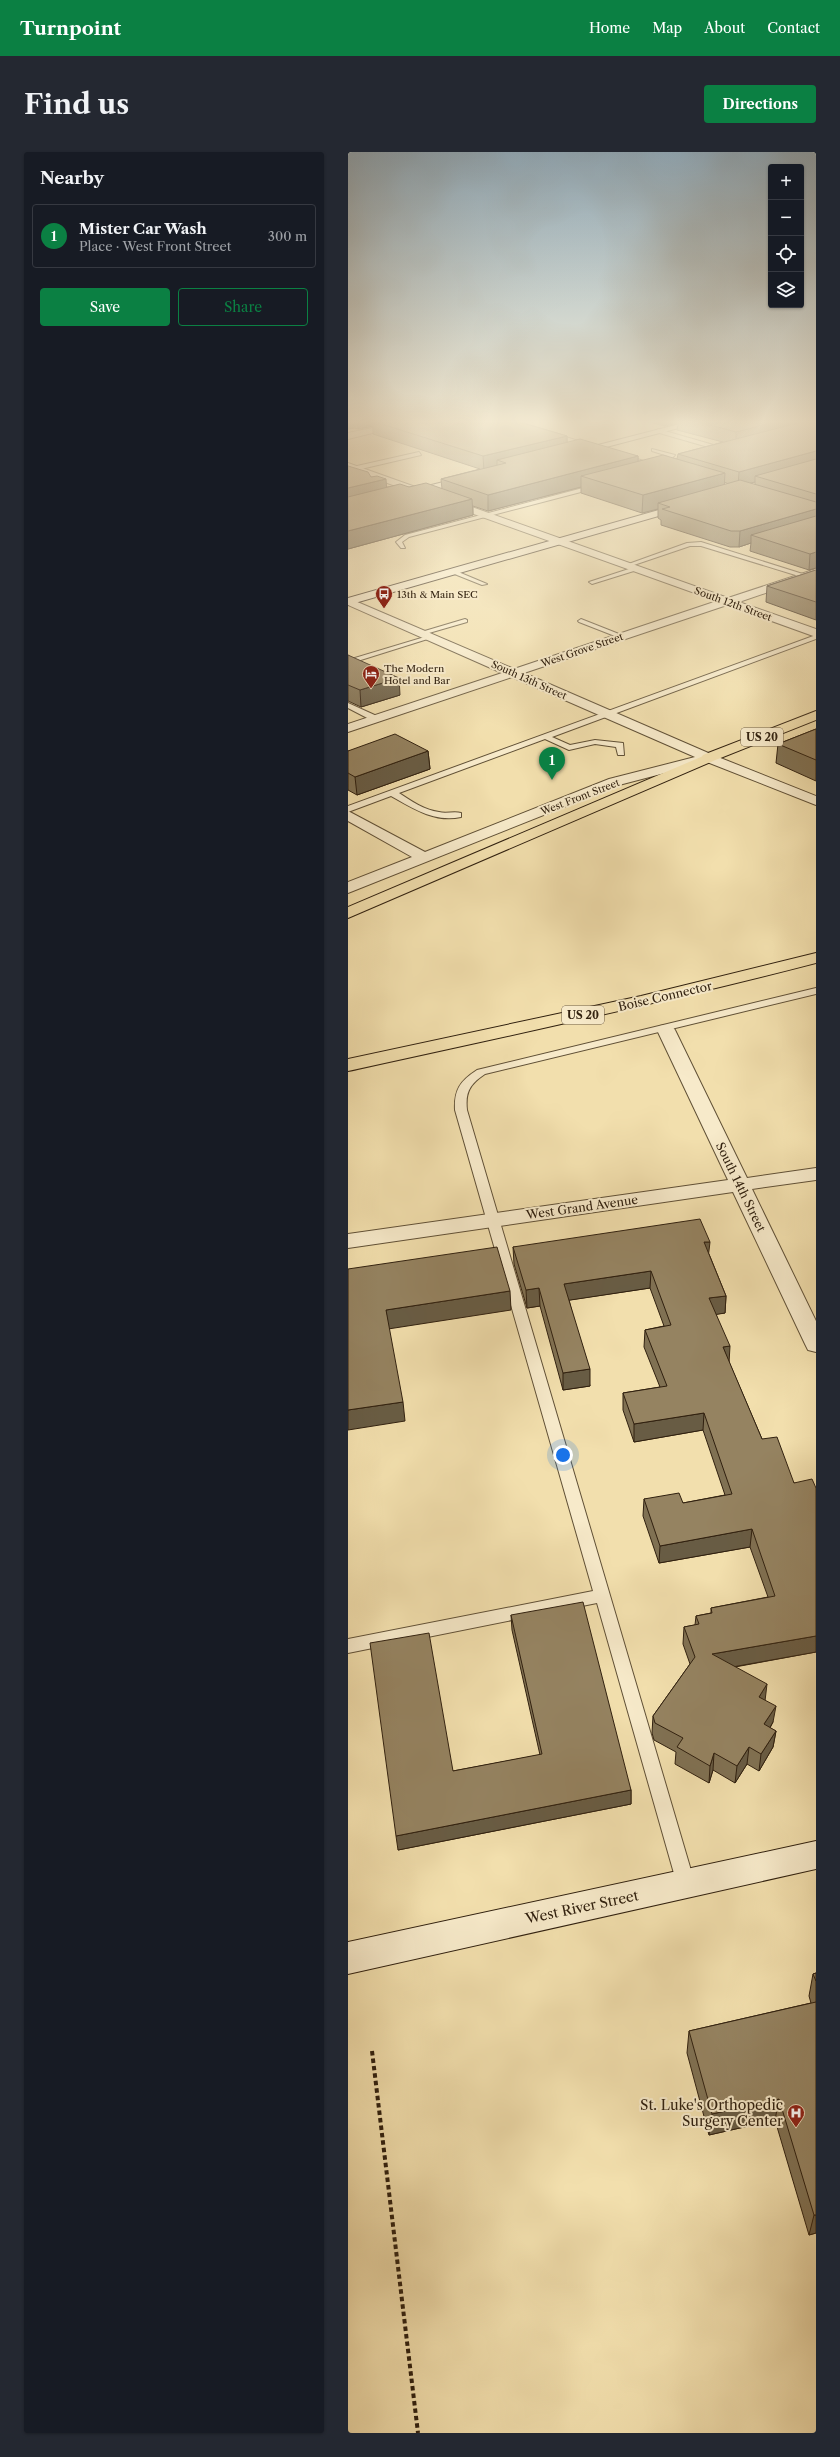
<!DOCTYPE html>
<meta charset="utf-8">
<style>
:root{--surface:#171b24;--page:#242831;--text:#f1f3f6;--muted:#9ea1a6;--line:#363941;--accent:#0b8043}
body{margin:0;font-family:"Libre Caslon Text",serif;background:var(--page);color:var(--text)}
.controls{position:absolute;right:12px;top:12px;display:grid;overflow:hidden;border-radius:4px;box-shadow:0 1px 3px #0004}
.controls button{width:36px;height:36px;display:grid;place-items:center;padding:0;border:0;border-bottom:1px solid var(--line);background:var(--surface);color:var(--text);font:20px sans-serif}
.you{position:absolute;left:215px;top:1303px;width:14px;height:14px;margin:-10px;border:3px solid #fff;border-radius:50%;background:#1a73e8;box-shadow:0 0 0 6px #1a73e833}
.badge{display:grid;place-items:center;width:26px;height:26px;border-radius:50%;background:var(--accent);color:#fff;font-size:13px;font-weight:700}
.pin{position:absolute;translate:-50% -33px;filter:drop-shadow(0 1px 2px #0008)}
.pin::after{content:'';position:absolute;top:21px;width:14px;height:12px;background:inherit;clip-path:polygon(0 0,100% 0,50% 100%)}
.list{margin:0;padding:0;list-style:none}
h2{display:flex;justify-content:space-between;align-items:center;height:52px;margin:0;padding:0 16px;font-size:17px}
h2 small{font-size:13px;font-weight:400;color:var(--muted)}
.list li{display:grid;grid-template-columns:26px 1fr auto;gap:12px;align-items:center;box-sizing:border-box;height:64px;margin:0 8px 8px;padding:0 8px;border:1px solid var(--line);border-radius:4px}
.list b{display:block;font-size:15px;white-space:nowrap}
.list p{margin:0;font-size:13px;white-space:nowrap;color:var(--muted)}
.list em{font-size:13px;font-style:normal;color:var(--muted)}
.actions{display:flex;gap:8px;padding:12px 16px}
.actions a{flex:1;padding:9px 0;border:1px solid var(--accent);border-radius:4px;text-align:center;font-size:14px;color:var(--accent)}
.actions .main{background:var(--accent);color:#fff}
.icon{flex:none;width:22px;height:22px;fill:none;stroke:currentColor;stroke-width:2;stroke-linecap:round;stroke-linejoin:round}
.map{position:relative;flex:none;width:468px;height:2281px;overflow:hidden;border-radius:4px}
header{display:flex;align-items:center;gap:24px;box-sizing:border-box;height:56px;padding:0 20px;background:var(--accent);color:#fff}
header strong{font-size:19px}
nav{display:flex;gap:22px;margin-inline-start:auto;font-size:14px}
.intro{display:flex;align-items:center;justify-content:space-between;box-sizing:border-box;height:96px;padding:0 24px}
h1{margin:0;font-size:28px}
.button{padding:10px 18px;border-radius:4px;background:var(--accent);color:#fff;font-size:14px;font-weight:700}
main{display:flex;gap:24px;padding:0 24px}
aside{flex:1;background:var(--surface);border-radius:4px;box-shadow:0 1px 3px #0004}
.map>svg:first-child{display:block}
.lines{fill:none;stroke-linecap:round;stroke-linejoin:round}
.service-casing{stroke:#605036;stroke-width:2}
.minor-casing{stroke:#605036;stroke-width:2}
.tertiary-casing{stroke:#605036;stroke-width:2}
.secondary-casing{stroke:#30200f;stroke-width:2}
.primary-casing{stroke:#30200f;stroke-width:2}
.motorway-casing{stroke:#30200f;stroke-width:2}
.path{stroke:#30200f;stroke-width:4;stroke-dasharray:4.5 3;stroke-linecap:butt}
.service{fill:#f7eaca;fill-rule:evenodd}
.minor{fill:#f7eaca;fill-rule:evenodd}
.tertiary{fill:#f7eaca;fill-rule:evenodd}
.secondary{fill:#f7eaca;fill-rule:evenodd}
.primary{fill:#f2dfad;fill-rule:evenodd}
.motorway{fill:#f2dfad;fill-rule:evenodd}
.wall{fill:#807153;stroke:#30200f;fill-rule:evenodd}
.shaded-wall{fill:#685c44;stroke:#30200f}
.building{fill:#958361;stroke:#30200f}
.labels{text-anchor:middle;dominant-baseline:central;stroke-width:4;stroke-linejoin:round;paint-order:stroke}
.far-poi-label{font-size:10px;fill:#30200f;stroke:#f7eaca;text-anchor:start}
.far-street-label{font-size:10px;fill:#30200f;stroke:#f7eaca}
.shield{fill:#f7eaca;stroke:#6c5d47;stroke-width:1}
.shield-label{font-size:11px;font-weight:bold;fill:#30200f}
.street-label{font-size:12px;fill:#30200f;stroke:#f7eaca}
.near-street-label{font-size:14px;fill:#30200f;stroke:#f7eaca}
.near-poi-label{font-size:14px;fill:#30200f;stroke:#f7eaca;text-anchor:end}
</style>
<header>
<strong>Turnpoint</strong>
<nav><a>Home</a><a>Map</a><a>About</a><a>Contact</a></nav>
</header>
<div class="intro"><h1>Find us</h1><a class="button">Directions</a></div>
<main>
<aside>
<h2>Nearby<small></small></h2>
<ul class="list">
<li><span class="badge">1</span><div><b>Mister Car Wash</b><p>Place · West Front Street</p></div><em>300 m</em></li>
</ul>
<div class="actions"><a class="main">Save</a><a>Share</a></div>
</aside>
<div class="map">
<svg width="468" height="2281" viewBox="0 0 468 2281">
<rect width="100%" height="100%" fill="#f2dfad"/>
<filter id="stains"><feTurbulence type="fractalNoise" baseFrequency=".005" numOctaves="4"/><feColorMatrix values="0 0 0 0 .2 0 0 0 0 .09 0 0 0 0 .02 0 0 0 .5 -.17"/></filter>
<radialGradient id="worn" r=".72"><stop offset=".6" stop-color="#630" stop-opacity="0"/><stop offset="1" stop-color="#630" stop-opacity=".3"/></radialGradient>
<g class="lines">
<defs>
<path id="service" d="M310 277 369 294 370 295 367 297 308 280Z
M304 297 327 303 323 307 305 311V309L320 304 304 299Z
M71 300 73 303 0 320V316Z
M250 332 252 335 61 385 54 390 57 396H53L48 390 57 383Z
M353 390 458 423 459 424 454 425 353 394H342L280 415 275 414 339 391Z
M287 415 289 418 244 432 241 430Z
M104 419H108L139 432 134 433 104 421Z
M117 467 119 468V470L74 483 70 481Z
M233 467 276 484 278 485 272 486 231 470 230 469Z
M468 483V487L204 585 222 593 247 588 275 591 276 603H270L268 595 247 592 221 598 197 587 51 641C63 649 76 658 91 660 98 662 106 659 113 661V665C87 671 64 656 43 644L0 660V654Z
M80 484 86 485 0 512V508Z
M0 551 31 565 32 567 25 569 0 556Z
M468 836V842L137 922C122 932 117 940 119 958L347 1732 344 1738 338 1741 332 1738 329 1732 249 1451 0 1501V1487L245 1439 107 958C106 938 112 929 129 918Z"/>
<path id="minor" d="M318 873 324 874 327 878 399 1026 468 1016V1028L404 1037 468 1169V1200L460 1198 457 1192 385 1040 0 1096V1082L380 1028 309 878 312 874Z"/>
<path id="tertiary" d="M67 267H82L0 287V281Z
M146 267H159L325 318 317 320Z
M0 311 380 446 468 417V424L391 450 468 477V485L379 453 176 521 365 603 468 644V653L359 610 271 633 0 741V730L64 705 0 669V659L77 700 261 627 347 605 164 525 0 580V572L154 521 0 453V446L166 517 369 449 0 317Z"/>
<path id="secondary" d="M351 267H365L224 304 219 301Z
M123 323 126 324V328L0 360V354Z
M339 350 342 351V355L0 453V446Z
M468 1689V1717L0 1822V1790Z"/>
<path id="primary" d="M468 559V568L365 609 360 610 353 606 355 603Z"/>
<path id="motorway" d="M360 602 367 606 365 609 0 766V755Z
M468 801V811C313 851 156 885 0 919V907L293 844Z"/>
</defs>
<use href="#service" class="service-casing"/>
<use href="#minor" class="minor-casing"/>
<use href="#tertiary" class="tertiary-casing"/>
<use href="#secondary" class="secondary-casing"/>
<use href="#primary" class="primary-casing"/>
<use href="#motorway" class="motorway-casing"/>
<path class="path" d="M24 1899 70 2281"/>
<use href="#service" class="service"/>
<use href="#minor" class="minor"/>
<use href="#tertiary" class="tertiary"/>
<use href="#secondary" class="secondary"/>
<use href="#primary" class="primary"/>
<use href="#motorway" class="motorway"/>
</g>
<path class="wall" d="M0 267H169H162L219 284V291L290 304V309L329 307 330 302 375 290 329 278 330 271 316 274 291 267H468V416L461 418 402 399 403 391 391 395H382L313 373V368L310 366V357L294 361 233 341V335L140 359 125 354V363L0 397V314L23 325 39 335H61L94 337 93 327 132 317 25 282V274L10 277 6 276 0 277ZM376 330 381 332 376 333ZM407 330V333L402 331Z
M468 418V468L418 450 419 434Z
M0 503 52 543 13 555 0 549Z
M468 577V629L428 611 430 592Z
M0 599H80L82 617 9 643 0 638Z
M165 1095 361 1102 378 1144 377 1161 368 1162 381 1210 414 1287 446 1331 468 1336V1500L387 1515 417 1548 425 1570 422 1576 428 1579 425 1595 411 1619 399 1612 387 1631 365 1618 361 1631 327 1612 328 1600 306 1588 304 1581 305 1564 342 1512 335 1492 336 1475 347 1473 348 1464 363 1461V1456L420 1445 402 1395 311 1411 295 1364 296 1347 335 1351 377 1343 355 1278 286 1290 275 1258V1241L312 1235 296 1195 297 1178 316 1174 302 1136 221 1148 242 1234 215 1238 192 1154 179 1156 166 1112Z
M163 1463 283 1638V1652L50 1698 105 1619 192 1603 164 1478Z
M468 1821V2081L461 2083 427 1968 361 1983 339 1901 341 1879 463 1851 461 1844 465 1822Z"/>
<path class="shaded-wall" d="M0 267H5L6 276 0 277Z
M9 267H60L24 269 25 274 10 277Z
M317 267H330V271L316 274Z
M438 267H456V276L388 294V280Z
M219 284V298L149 308V315L136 319 135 304Z
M468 299V313L407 324V330L390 334 391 320Z
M290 304V320L233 324V335L140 359V343Z
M377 321 376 338 310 351V357L294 361 295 343Z
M38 327 39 343 0 352V336Z
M124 347 125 363 0 397V379Z
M468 357V372L403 383V391L391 395 392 379Z
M468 400V416L461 418 462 402Z
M51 526 52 543 13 555 12 538Z
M80 599 82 617 9 643 7 625Z
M356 1090H362L360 1107Z
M303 1119 302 1136 216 1149V1132Z
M191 1136 192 1154 179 1156 178 1138Z
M162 1139 163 1158 40 1177 38 1158Z
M378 1144 377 1161 359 1164 361 1146Z
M382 1194 381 1211 375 1195Z
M242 1217V1234L215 1238V1221Z
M55 1250 57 1269 0 1278V1258Z
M356 1261 355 1278 286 1290V1272Z
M404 1377 402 1395 311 1411 312 1394Z
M468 1484V1500L362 1519 364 1502Z
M419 1532 417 1549 411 1545Z
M428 1554 425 1570 414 1589 416 1572Z
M428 1579 425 1595 411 1619 413 1602Z
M401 1595 399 1612 387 1631 389 1614Z
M366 1601 365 1618 361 1631 362 1614Z
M283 1638V1652L50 1698 48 1684Z
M431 1947 427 1968 361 1983 364 1962Z
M466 2063H468V2081L461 2083Z"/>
<path class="building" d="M32 267H161L219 284 135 304 24 269Z
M340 267H438L388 280Z
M465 267H468V299L391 320 330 302Z
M232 287 290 304 140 343 93 327 158 311 149 308Z
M315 303 377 321 295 343 233 324Z
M468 307V342L407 324Z
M0 314 20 320 23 325 29 324 38 327 0 336Z
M392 328 468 350V357L392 379H383L314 357 322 355 310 351Z
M78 331 124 347 0 379V345L52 332 61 335Z
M468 364V400L462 402 403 383Z
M468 418V450L419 434Z
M0 503 51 526 12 538 0 533Z
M468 577V608L430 592Z
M47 582 80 599 7 625 0 621V599Z
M352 1067 362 1090H356L378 1144 361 1146 382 1194 375 1195 414 1287 429 1285 446 1331 464 1327 468 1336V1484L364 1502 419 1532 411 1545 428 1554 416 1572 428 1579 413 1602 401 1595 389 1614 366 1601 362 1614 329 1595 335 1586 307 1571 305 1564 347 1505 336 1475 351 1472 348 1464 364 1461 363 1456 427 1444 404 1377 312 1394 296 1347 331 1341 335 1351 384 1342 356 1261 286 1272 275 1241 319 1234 297 1178 323 1173 303 1119 216 1132 242 1217 215 1221 191 1136 178 1138 165 1095Z
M149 1095 162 1139 38 1158 55 1250 0 1258V1117Z
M235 1450 283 1638 48 1684 22 1491 81 1481 105 1619 194 1602 163 1463Z
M468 1821V1829L465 1822Z
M468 1850V2063H466L431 1947 364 1962 341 1879Z"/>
<linearGradient id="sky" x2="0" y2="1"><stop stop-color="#91abbb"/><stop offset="0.46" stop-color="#f9f1da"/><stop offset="1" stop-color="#f9f1da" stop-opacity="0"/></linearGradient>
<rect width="468" height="586" fill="url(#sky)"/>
<defs>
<symbol id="bus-pin" viewBox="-11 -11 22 30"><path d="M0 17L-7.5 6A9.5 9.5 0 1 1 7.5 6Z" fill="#8f2418" stroke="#f7eaca"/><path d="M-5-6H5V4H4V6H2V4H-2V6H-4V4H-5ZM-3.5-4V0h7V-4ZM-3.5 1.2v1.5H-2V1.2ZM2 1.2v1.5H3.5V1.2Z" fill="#fff"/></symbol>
<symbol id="hotel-pin" viewBox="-11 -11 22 30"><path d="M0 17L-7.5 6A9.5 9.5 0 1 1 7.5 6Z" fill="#8f2418" stroke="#f7eaca"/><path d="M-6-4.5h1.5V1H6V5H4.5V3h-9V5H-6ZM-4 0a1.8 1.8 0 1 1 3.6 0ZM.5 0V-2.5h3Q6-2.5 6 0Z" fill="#fff"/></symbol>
<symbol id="hospital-pin" viewBox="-11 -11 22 30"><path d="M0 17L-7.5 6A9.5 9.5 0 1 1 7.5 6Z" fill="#8f2418" stroke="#f7eaca"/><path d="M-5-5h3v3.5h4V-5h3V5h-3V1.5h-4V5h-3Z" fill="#fff"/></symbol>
</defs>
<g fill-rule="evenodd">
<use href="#bus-pin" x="26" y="432" width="20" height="27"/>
<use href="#hotel-pin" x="13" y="512" width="20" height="27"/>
<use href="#hospital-pin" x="438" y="1951" width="20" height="27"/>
</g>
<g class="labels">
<g class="far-poi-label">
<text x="49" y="442">13th &amp; Main SEC</text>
<text x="36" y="516">The Modern<tspan x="36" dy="12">Hotel and Bar</tspan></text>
</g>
<g class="far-street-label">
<text transform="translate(385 452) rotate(20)">South 12th Street</text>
<text transform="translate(234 498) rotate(-19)">West Grove Street</text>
<text transform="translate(181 528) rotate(24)">South 13th Street</text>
<text transform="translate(232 645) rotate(-21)">West Front Street</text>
</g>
<g class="shield">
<rect x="393" y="576" width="42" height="18" rx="3"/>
<rect x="214" y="854" width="42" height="18" rx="3"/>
</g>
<g class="shield-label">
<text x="414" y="585">US 20</text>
<text x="235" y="863">US 20</text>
</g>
<g class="street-label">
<text transform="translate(317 844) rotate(-13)">Boise Connector</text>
<text transform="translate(393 1035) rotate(64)">South 14th Street</text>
<text transform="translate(234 1055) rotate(-8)">West Grand Avenue</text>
</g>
<g class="near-street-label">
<text transform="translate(234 1755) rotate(-12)">West River Street</text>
</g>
<g class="near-poi-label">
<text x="435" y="1953">St. Luke's Orthopedic<tspan x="435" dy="16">Surgery Center</tspan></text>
</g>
</g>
<rect width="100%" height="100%" filter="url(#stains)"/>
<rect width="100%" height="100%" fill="url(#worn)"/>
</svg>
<div class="controls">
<button>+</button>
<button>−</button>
<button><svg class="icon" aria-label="locate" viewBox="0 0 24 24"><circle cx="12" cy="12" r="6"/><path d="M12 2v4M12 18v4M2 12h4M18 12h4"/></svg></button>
<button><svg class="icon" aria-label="layers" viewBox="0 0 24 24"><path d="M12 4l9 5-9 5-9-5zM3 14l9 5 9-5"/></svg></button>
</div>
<div class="you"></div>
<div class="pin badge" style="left:204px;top:628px">1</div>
</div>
</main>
